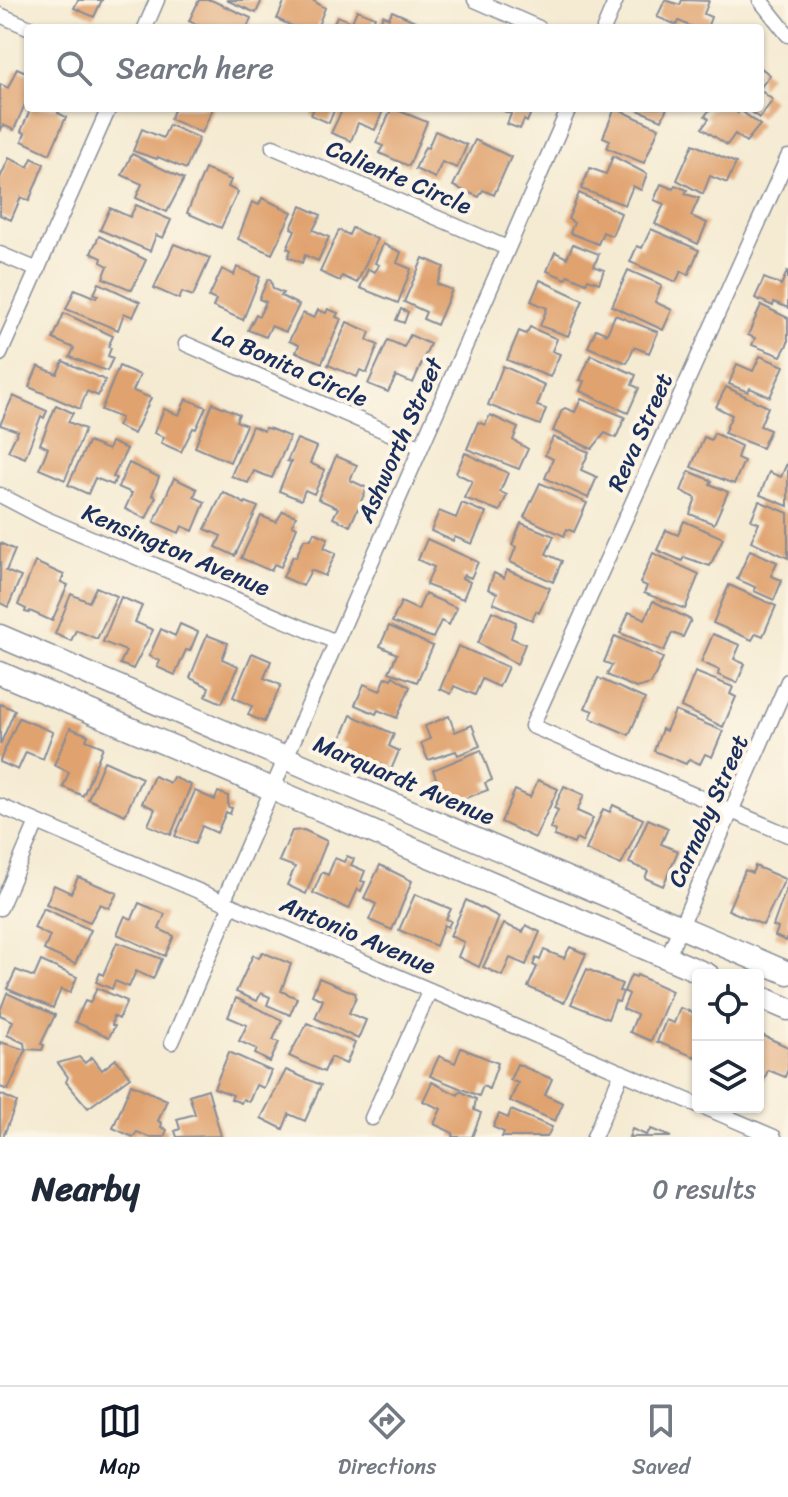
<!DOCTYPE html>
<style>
:root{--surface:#fff;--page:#f2f2f3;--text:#1f2937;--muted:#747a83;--line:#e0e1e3;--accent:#111827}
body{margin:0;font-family:Sriracha,sans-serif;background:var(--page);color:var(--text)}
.controls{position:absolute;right:24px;bottom:24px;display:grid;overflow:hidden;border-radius:8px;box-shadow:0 2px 6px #0004}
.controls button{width:72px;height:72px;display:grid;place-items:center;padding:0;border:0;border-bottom:2px solid var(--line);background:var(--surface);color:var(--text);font:40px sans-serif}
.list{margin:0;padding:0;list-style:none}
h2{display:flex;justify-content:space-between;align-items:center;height:104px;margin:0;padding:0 32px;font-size:34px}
h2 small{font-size:26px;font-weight:400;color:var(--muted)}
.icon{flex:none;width:44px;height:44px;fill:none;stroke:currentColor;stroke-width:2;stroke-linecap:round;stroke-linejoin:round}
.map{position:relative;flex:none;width:788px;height:1137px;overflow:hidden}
.search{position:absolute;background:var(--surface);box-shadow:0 2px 6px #0004;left:24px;right:24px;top:24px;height:88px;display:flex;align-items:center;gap:20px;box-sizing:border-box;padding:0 28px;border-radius:8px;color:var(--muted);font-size:30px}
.sheet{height:248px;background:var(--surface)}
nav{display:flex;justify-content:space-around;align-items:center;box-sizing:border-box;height:112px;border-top:2px solid var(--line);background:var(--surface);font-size:22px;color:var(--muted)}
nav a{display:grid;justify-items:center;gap:4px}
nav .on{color:var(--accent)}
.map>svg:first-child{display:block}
.building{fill:#e0a26e}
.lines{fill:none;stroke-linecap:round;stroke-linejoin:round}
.street-casing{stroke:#888d98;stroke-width:17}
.secondary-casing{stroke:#888d98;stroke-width:25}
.street{stroke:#fff;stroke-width:14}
.secondary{stroke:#fff;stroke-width:22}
.labels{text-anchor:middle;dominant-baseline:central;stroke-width:8;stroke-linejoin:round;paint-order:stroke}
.street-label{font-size:24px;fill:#1b2f5e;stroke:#fcf5e5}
</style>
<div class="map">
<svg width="788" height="1137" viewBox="0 0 788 1137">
<rect width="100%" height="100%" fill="#fcf5e5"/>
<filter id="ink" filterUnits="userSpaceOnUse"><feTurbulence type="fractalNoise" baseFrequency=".0125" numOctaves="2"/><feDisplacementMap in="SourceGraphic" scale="16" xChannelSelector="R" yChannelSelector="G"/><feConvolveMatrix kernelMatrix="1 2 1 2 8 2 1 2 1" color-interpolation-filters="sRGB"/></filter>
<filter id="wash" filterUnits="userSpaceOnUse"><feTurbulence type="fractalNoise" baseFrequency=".006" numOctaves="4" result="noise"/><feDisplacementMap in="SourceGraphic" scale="32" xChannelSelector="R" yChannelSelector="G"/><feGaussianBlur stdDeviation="1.8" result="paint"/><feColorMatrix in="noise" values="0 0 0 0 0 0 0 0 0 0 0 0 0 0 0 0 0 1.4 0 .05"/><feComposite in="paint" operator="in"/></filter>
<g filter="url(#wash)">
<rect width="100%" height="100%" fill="#f5ebd3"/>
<g id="blocks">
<path class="building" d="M78 0H102L94 17 74 8Z
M199 0H211L251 18 247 28H205L189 21Z
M226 0H262L256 13Z
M285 0H312L325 8 317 28H296L277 19Z
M665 0 680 5 682 0 709 1 704 14 711 17 707 28H694L679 21 677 25 657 17Z
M357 10 375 17 371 28H332L337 16 352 22Z
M392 11 422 24 421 28H378L383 15 389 18Z
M760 67 770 75 760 88Z
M17 68 28 73V97L14 130 3 125 0 132V84L8 88Z
M760 90 773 100 759 118 747 108H760Z
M31 108H60L58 113 66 117 50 154 22 141 25 133 21 131Z
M175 108H213L202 133 170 119Z
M314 108H335L329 123 311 115Z
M343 108H384L375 130 358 123 351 141 331 133Z
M392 108 427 122 409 166 379 153 383 146 376 143Z
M497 108H533L527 122 524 120 520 129 507 124 511 114Z
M615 108 659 128 644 163 607 148 610 140 603 137Z
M633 108H667L662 120Z
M711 108H731L738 113 740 110 760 125 746 142 735 134 727 145 702 128 709 119 705 116Z
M169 125 199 138 186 169 158 157 157 159 133 151 142 129 163 138Z
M435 131 467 145 457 168 442 162 435 178 415 169 425 147 428 148Z
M475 140 511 157 494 195 483 190 479 197 453 186Z
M693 144 736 163 727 183 710 176 703 194 677 180Z
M132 154 184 179 167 212 136 198 142 184 122 175Z
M613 156 647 174 641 190 633 186 625 205 581 189 590 168 606 174Z
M9 158 28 167 32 158 44 164 29 201 21 197 11 220 0 215V178Z
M205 169 231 180 228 187 238 192 221 228 187 213Z
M661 184 673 189 675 185 687 190 685 194 699 198 691 216 707 223 698 244 655 224 664 204 654 200Z
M579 193 621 213 612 236 603 232 598 244 570 233 574 223 568 219Z
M262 198 292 212 272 254 238 239 252 202 259 205Z
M136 205 171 220 163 238 156 235 150 251 100 230 110 208 130 217Z
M301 206 321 215 313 230 329 237 318 261 305 255 302 263 288 257 291 250 287 248 295 230 291 228Z
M352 228 377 239 357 283 342 276 340 281 320 272 339 230 349 235Z
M651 229 699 250 688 275 681 271 676 282 630 262 637 246 642 248Z
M99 236 146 260 132 290 103 278 108 266 101 262 102 258 91 253Z
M174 244 210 258 193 296 182 292 179 299 154 288Z
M383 244 401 252 397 263 411 269 398 303 360 288 368 269 375 272 379 265 375 263Z
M573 244 599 254 594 266 604 270 599 283 588 279 586 283 568 275 566 279 547 271 555 252 567 258Z
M423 258 444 267 437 284 452 290 437 325 423 319 426 312 404 302Z
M237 267 260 277 243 320 213 307 216 300 209 297 222 269 234 275Z
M628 270 662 285 655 302 672 310 663 330 612 306Z
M788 270V308L774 302 773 306 755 298 764 278 781 285Z
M268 279 271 281 273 289 283 293 281 296 299 305 286 332 271 326 266 337 248 330 256 314 259 316 266 302 259 299Z
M540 280 583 300 568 336 540 326 547 308 531 301Z
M99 283 140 302 133 317 124 313 118 330 66 309 75 289 96 298 98 295 94 294Z
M761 305 788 318V343L781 356 752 345 755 338 748 335Z
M328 309 338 313 336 317 341 319 322 363 296 352 299 345 289 341 303 313 314 318 318 310 326 313Z
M401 309 408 312 404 323 396 320Z
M64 313 113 336 108 347 111 348 108 356 113 358 107 371 70 357 74 348 53 339Z
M615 315 658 332 649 353 634 347 627 363 588 347 596 329 607 334Z
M347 322 370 332 367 340 378 345 367 373 360 370 357 377 328 365Z
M530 327 557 339 552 351 560 354 550 377 507 360 519 331 526 334Z
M410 335 430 344 413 383 396 376 388 392 368 384 388 340 404 347Z
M591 355 636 375 632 385 639 388 628 413 580 391 584 381 580 380Z
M760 356 784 366 770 397 750 388 748 392 729 384 737 364 753 371Z
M63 361 105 380 98 396 87 391 80 409 29 387 38 366 57 374Z
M119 366 140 375 133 391 151 398 134 434 117 426 121 418 101 410Z
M503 366 545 385 537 406 546 409 540 425 488 405Z
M726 387 768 407 760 426 770 430 762 448 724 433 732 415 716 407Z
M13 396 47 411 44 418 41 416 25 458 8 451 18 431 0 425Z
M186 399 206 407 196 429 193 428 181 452 161 443 164 437 154 433 164 409 179 415Z
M581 399 625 417 616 438 605 433 592 449 553 431 562 410 565 408 575 412Z
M213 403 239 414 236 421 246 425 230 462 195 447Z
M56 405 73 413 68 422 85 429 65 480 39 469 48 448 40 444Z
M490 415 518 428 513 440 528 449 519 469 467 449 478 422 485 425Z
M252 426 264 431 265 428 271 429 290 437 272 478 254 471 248 483 231 476Z
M714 433 741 446 737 458 744 461 734 484 691 467 704 437 711 440Z
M553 437 589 452 581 470 597 477 588 498 545 478 553 459 545 455Z
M297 439 317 447 310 463 325 470 314 494 305 490 301 500 279 491 291 462 287 461Z
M88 442 108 450 111 442 127 449 113 477 116 478 113 485 95 478 88 494 68 485Z
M465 453 508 473 500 492 507 495 500 511 464 498 472 481 456 473Z
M336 456 357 465 350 480 367 488 350 526 333 518 338 508 318 499Z
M788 461V506L760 495 769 472 781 477Z
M129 463 159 477 152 495 156 497 146 519 125 509 132 493 118 487Z
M689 471 712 481 710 484 728 492 714 524 690 514 696 498 681 491Z
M174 478 197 489 194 497 205 502 193 531 182 526 179 533 154 522Z
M540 483 587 503 574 532 567 529 564 536 524 517Z
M223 492 245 504 246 502 258 507 235 556 216 547 221 536 205 529Z
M759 501 788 513V558L751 541 759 523 751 520Z
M462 503 486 513 472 544 455 537 453 541 431 531 439 511 456 518Z
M283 511 296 516 292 525 297 527 281 567 274 564 271 571 241 558 261 516 276 522Z
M684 521 723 538 710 566 684 557 682 561 657 550 666 530 678 535Z
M521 523 554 536 546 554 562 561 553 582 510 562 516 547 512 545Z
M314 532 328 538 324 548 336 553 325 576 311 570 303 586 283 577 293 556 296 557 304 539H311Z
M427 539 478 562 471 578 464 575 462 578 470 582 463 599 426 585 434 567 418 560Z
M0 543 15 550 6 571 21 577 8 607 0 603Z
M750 550 777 562 771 576 782 580 774 600 754 591 755 587 737 579Z
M653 553 699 574 685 609 644 593 647 586 640 583Z
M35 562 64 575 61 582 68 585 52 621 30 611 29 613 25 612 26 609 18 605Z
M507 570 550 588 539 613 536 611 532 620 493 603 497 593 488 589 494 573 504 578Z
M729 585 776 606 763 636 756 633 752 640 713 623Z
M96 587 117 596 97 639 76 630 71 641 55 634 71 594 89 602Z
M425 594 457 608 449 625 441 621 433 638 392 622 401 602 418 610Z
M121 597 142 606 135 622 153 630 133 669 120 664 126 651 103 642Z
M653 601 691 620 683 637 672 633 664 651 620 633 629 612 645 619Z
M492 611 516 622 511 638 525 644 517 664 478 643Z
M180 624 198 632 190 651 186 650 175 675 157 667 160 661 149 656 161 629 175 636Z
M389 626 433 646 417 682 389 672 397 654 380 646Z
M713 634 740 645 734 659 745 664 737 683 718 675 719 670 701 662Z
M207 635 228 643 222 659 238 666 222 703 206 696 209 687 190 678Z
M615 636 663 658 651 684 636 688 607 675 612 665 604 662Z
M458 646 508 667 499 687 482 679 475 695 454 686 451 694 440 689Z
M252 653 271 661 264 678 281 685 264 722 248 715 252 706 233 697Z
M695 672 733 687 730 694 736 697 723 727 681 707Z
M393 676 410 687 397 718 378 710 376 714 355 705 364 684 380 691 386 677 391 679Z
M598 678 645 699 629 735 590 718 593 711 585 708Z
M0 704 15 710 0 745Z
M675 711 723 731 712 757 705 754 700 764 689 759 686 764 654 751 662 729 666 731Z
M351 715 394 734 389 746 399 751 391 770 381 765 379 770 343 755 347 744 340 741Z
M449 716 455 732 472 725 480 746 458 755 456 751 428 760 421 743 430 739 425 726Z
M19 718 53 732 43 759 26 752 18 770 0 762V760Z
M70 728 88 735 86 740 103 747 83 796 63 787 69 772 54 765Z
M481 750 492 780 485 783 488 790 452 803 444 799 433 770Z
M104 761 142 778 125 815 88 799Z
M154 776 170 783 173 777 191 785 171 835 148 825 155 809 142 803Z
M538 780 558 789 535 838 501 822 515 790 530 797Z
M564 786 584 795 577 811 593 818 582 842 576 839 574 844 554 836 556 831 550 828 558 810 554 808Z
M195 791 215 800 218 792 228 796V807L232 808 230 814 226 812 217 833 202 826 195 844 175 836Z
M613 805 643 819 621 865 586 850 603 809 610 812Z
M648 819 668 828 661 844 678 851 663 886 645 878 648 871 629 863Z
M304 830 327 841 306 894 287 885 295 867 279 861 292 831Z
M347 856 354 859 351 865 365 871 361 881 365 882 361 891 358 889 349 909 313 893 322 872 328 875 335 858 344 862Z
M380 865 412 881 392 930 369 920 376 904 364 898Z
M755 866 785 879 763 925 728 910 745 870 752 873Z
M78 877 117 893 109 908 100 904 90 922 46 904 54 885 71 893Z
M788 884V937L786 941 775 936 778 928 773 926Z
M415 894 451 909 446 919 451 921 448 927 444 925 436 946 399 930Z
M466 900 499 917 479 967 458 957 464 942 450 936Z
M139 903 165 914 159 929 174 936 165 956 117 934 125 916 132 919Z
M43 908 91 930 75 964 44 950 50 936 34 928Z
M504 924 523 932 526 925 540 932 526 965 510 958 502 976 483 967Z
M117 942 162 959 153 979 136 971 129 987 115 981 112 989 96 982 100 973 103 975Z
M570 947 586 954 564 1003 528 987 537 967 533 965 536 958 540 960 544 950 564 958Z
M262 952 291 964 281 991 297 998 290 1015 267 1005 270 997 261 993 257 1001 236 992 253 955 259 958Z
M41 961 77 977 70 993 61 989 53 1008 7 989 16 970 34 977Z
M587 969 622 984 619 991 623 992 619 1002 615 1001 608 1019 571 1004Z
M631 975 636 977 637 975 672 991 651 1041 630 1032 637 1015 623 1009 629 994 624 991Z
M319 978 355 993 356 997 349 1013 366 1020 358 1039 315 1018 323 1000 312 995Z
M97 988 127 1001 119 1019 113 1016 112 1025 115 1026 109 1037 75 1022 85 1001 90 1003Z
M7 993 55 1015 41 1044 44 1045 42 1050 25 1049 24 1043 7 1035 13 1021 0 1015V1011Z
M236 998 282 1020 273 1040 279 1042 270 1062 255 1054 257 1049 239 1041 247 1025 228 1017Z
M680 1008 698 1014V1046L695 1057 657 1042 666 1020 674 1023Z
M307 1023 355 1043 346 1064 331 1057 324 1072 289 1056Z
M762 1035 788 1047V1069L785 1077 768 1070 761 1088 758 1087V1045Z
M0 1042 26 1050 8 1090 0 1087Z
M461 1048 498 1063 489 1089 483 1086 479 1096 430 1076 439 1056 455 1063Z
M229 1052 271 1071 264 1088 256 1085 249 1102 243 1099 241 1103 231 1099 233 1095 214 1088Z
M79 1057 85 1063 92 1057 102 1070 116 1059 130 1077 88 1108 66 1082 68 1077 58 1063Z
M517 1064 552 1079 545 1095 563 1103 555 1121 510 1101 518 1083 510 1080Z
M286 1070 321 1085 305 1121 289 1114 283 1129 261 1118Z
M432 1082 458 1095 460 1091 476 1099 474 1110 481 1113 472 1137H452L453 1133 434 1124 441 1109 423 1101Z
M131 1084 167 1100 158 1121 162 1123 161 1127 167 1130 164 1137H149L137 1132 133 1137 113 1128Z
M208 1089 221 1136 177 1137 175 1131 180 1129 177 1119 195 1114 189 1095Z
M0 1094 17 1102 3 1137H0Z
M511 1110 552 1127 547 1137H502L504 1132 493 1127 499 1114 508 1118Z
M632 1129 646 1135 651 1129 671 1137H629Z"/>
</g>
</g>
<g filter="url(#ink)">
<use href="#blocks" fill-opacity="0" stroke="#888d98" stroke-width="2"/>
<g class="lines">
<defs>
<path id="street" d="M475 0 539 28
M760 0 788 35
M0 15 30 28
M145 28 157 0
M604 28 616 0
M273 147 507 248
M788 157 532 726 788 835
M0 254 38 270
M186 344 421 447
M0 354 109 108
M0 495 44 518 336 642
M0 806 698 1105
M223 902 569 108
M0 908 37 822
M667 958 788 681
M172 1042 231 905
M704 1107 774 1137
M372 1118 430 990
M594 1137 622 1072"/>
<path id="secondary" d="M0 636 788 973
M0 673 708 975
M758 996 788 1009"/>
</defs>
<use href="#street" class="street-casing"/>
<use href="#secondary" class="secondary-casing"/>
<use href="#street" class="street"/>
<use href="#secondary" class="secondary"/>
</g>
</g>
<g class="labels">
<g class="street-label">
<text transform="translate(399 177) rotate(23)">Caliente Circle</text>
<text transform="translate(290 366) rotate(24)">La Bonita Circle</text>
<text transform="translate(640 432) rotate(-66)">Reva Street</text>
<text transform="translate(400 440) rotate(-66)">Ashworth Street</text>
<text transform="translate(176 550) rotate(23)">Kensington Avenue</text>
<text transform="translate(404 780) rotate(23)">Marquardt Avenue</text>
<text transform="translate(708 811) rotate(-66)">Carnaby Street</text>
<text transform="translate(358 935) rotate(23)">Antonio Avenue</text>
</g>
</g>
</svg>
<div class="controls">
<button><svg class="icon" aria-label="locate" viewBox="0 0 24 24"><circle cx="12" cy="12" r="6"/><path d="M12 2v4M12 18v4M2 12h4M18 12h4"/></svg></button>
<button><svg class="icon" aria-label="layers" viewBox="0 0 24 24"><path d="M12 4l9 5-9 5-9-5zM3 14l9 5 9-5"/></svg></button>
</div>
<div class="search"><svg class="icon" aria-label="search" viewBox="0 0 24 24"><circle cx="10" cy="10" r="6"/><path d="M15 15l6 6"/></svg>Search here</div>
</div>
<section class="sheet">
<h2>Nearby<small>0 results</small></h2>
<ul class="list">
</ul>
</section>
<nav>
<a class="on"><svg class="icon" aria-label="map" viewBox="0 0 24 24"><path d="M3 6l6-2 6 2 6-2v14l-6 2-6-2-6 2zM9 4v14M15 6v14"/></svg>Map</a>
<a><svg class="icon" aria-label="directions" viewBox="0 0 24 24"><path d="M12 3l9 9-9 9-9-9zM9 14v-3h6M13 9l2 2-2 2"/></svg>Directions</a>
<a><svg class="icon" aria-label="saved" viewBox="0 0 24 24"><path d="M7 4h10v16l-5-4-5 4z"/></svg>Saved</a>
</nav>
